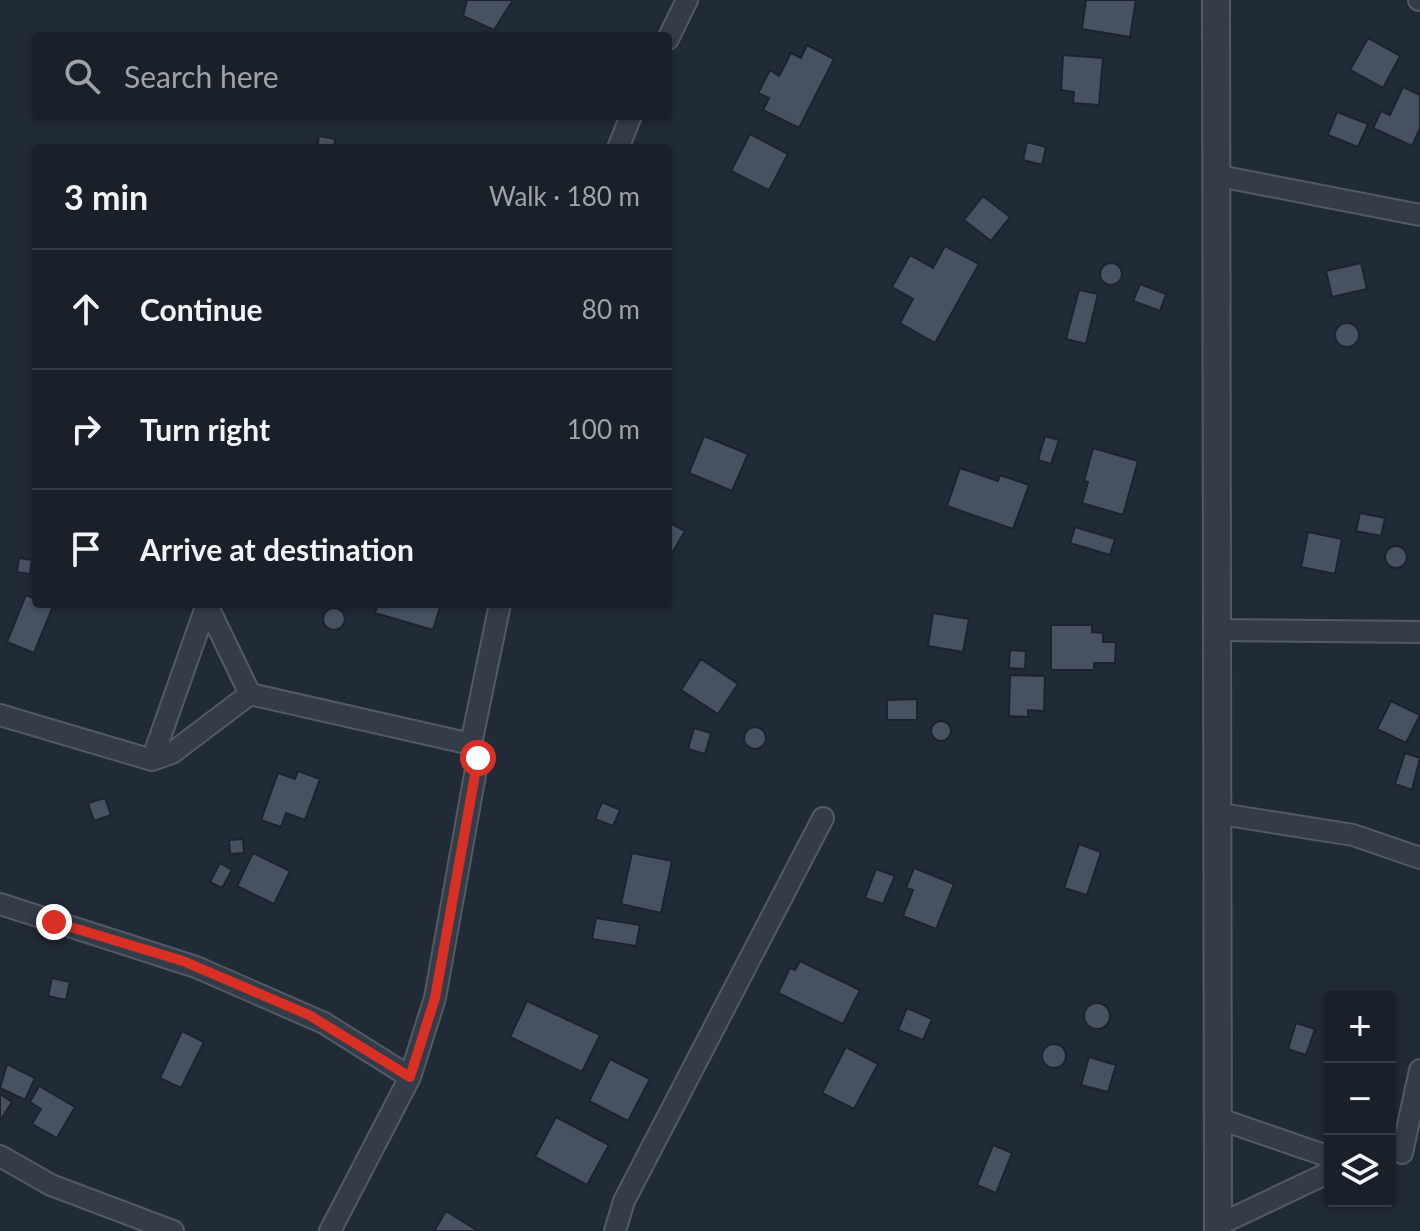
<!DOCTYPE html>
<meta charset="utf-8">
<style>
:root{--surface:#192029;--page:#262d35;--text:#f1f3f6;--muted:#9fa3a8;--line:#373e46}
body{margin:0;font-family:Lato,sans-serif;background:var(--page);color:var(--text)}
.controls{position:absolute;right:24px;bottom:24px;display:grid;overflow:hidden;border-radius:8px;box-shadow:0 2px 6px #0004}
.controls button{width:72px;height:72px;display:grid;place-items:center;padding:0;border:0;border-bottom:2px solid var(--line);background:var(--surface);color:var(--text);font:40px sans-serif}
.stop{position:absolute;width:24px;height:24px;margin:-18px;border:6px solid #d93025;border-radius:50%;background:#fff}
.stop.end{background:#d93025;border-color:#fff;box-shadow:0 2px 8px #0008}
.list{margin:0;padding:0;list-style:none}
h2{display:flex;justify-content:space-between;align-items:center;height:104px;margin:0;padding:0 32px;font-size:34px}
h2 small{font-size:26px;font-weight:400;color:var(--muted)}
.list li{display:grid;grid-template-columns:52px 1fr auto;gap:24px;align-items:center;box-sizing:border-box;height:120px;padding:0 32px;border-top:2px solid var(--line)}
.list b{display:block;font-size:30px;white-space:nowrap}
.list em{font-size:26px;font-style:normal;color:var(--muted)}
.icon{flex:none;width:44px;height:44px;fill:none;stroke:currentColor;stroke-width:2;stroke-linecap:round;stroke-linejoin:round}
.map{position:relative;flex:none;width:1420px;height:1231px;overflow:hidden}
.search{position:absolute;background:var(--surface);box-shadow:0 2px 6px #0004;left:32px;top:32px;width:640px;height:88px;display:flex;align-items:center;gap:20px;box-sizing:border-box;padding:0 28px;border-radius:8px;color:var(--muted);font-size:30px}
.panel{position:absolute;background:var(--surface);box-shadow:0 2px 6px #0004;left:32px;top:144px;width:640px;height:464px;border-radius:8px}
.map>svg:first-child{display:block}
.building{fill:#475161;stroke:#1c232e;stroke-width:2}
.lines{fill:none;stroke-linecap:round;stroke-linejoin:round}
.minor-casing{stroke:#525a65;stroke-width:24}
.tertiary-casing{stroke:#525a65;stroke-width:30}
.minor{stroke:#343c47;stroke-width:20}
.tertiary{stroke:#343c47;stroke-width:26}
.route{stroke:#d93025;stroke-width:10}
</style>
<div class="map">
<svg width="1420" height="1231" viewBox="0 0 1420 1231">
<rect width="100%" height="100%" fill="#212a37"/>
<path class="building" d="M467 0H513L494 30 463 16Z
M1086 0H1136L1130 37 1082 29Z
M1368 38 1400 56 1383 88 1350 70Z
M807 45 834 59 799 128 763 110 769 98 758 93 770 70 779 76 791 53 801 58Z
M1063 55 1103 58 1099 105 1073 103 1074 92 1061 90Z
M1403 87 1420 95V128L1412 146 1373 128 1381 111 1390 115Z
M1337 112 1368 124 1358 147 1328 135Z
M750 134 788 154 769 190 731 171Z
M319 136 335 139 334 148H317Z
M1027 142 1046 147 1042 165 1023 160Z
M983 196 1010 217 991 241 964 220Z
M945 246 979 264 935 343 900 323 913 299 892 287 910 255 933 268Z
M1361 263 1367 289 1332 297 1326 271Z
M1100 274a11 11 0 1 1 22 0a11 11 0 1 1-22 0Z
M1140 284 1166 294 1160 311 1133 301Z
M1079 290 1098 294 1086 344 1066 339Z
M1335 335a12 12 0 1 1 24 0a12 12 0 1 1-24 0Z
M704 436 748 454 732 491 689 473Z
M1045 436 1059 440 1051 464 1038 460Z
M1093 448 1138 461 1123 515 1082 503 1088 482 1084 481Z
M960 468 998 481 1000 475 1029 485 1013 529 947 506Z
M1360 513 1385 518 1381 536 1356 531Z
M668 522 685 531 671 555 668 554Z
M1075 527 1115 539 1110 555 1070 543Z
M1308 532 1342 539 1335 574 1301 567Z
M1385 557a11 11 0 1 1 22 0a11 11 0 1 1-22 0Z
M19 558 32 560 30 574 17 572Z
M26 595 36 599V604L53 606 34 653 7 642Z
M378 604H441L433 630 375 613Z
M323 619a11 11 0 1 1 22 0a11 11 0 1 1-22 0Z
M933 613 969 619 963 652 928 646Z
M1051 625H1092V632L1103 633V642H1116L1115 663H1094V670H1051Z
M1010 650 1026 651 1025 669 1009 668Z
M701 659 738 684 718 714 681 690Z
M1010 675 1045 676 1044 711 1028 710V717L1009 716Z
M917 699V720H887V700Z
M1391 701 1420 715 1406 743 1377 729Z
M931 731a10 10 0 1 1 20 0a10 10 0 1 1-20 0Z
M744 738a11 11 0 1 1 22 0a11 11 0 1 1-22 0Z
M694 728 711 733 705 754 688 749Z
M1405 753 1420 758 1412 790 1395 784Z
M298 771 320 779 305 820 286 813 281 827 261 820 278 773 295 779Z
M105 798 111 815 94 821 88 803Z
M602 802 620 810 613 826 595 819Z
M243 839 244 853 230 854 229 840Z
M1079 844 1101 852 1087 895 1064 888Z
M253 853 290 871 274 904 237 886Z
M632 853 672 861 661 913 621 904Z
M220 863 232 870 222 888 210 882Z
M914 868 954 884 936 929 903 916 913 890 906 888Z
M876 869 895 876 883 904 865 898Z
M596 918 640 925 636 946 592 939Z
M800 961 860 990 843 1024 778 993 790 968 795 970Z
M52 978 70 982 66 1000 48 996Z
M527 1001 600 1035 582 1072 510 1037Z
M1084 1016a13 13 0 1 1 26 0a13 13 0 1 1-26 0Z
M907 1008 932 1019 923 1040 898 1030Z
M1296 1023 1315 1029 1306 1055 1288 1049Z
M182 1031 204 1042 181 1088 160 1078Z
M1042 1056a12 12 0 1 1 24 0a12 12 0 1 1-24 0Z
M846 1047 878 1064 854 1109 822 1093Z
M1089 1057 1116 1065 1108 1092 1081 1085Z
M610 1059 650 1079 628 1121 589 1101Z
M7 1064 35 1078 25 1100 0 1088Z
M39 1086 75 1107 57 1138 32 1124 41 1109 30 1102Z
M0 1094 12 1102 0 1121Z
M556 1117 609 1145 587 1185 535 1157Z
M993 1145 1012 1153 996 1193 977 1185Z
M446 1211 478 1231H434Z"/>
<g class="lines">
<defs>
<path id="minor" d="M1419 0H1420
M668 39 687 0
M618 148 631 116
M1214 175 1420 215
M207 605 250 694
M1215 630 1420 632
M0 715 152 760 172 753 250 694 471 744
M152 760 207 604
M1215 813 1353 835 1420 858
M0 904 196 967 324 1023 410 1077
M1220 1119 1330 1157
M1402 1153 1420 1070
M0 1156 51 1185 173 1231
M1218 1225 1330 1172
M330 1231 410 1077 435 998 478 758 471 744 500 604
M615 1231 624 1201 823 818"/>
<path id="tertiary" d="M1216 0 1218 1231"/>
</defs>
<use href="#minor" class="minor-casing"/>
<use href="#tertiary" class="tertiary-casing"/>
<use href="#minor" class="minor"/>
<use href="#tertiary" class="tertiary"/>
</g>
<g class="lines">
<path class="route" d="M54 922 183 961 309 1015 410 1077 435 998 478 758"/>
</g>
</svg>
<div class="controls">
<button>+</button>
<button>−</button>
<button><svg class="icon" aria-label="layers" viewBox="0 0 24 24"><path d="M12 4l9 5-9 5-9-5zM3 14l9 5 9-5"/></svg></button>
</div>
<div class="stop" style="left:478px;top:758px"></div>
<div class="stop end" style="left:54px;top:922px"></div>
<div class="search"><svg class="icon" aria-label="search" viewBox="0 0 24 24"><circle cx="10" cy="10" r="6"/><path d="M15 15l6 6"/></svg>Search here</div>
<section class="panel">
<h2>3 min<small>Walk · 180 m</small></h2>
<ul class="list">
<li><svg class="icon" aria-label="ahead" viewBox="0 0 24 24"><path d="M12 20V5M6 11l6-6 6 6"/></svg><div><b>Continue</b></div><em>80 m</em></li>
<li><svg class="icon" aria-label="right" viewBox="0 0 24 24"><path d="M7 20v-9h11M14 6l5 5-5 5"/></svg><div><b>Turn right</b></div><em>100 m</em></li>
<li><svg class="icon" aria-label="arrive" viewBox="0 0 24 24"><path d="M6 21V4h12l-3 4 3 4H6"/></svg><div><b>Arrive at destination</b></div></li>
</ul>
</section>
</div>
